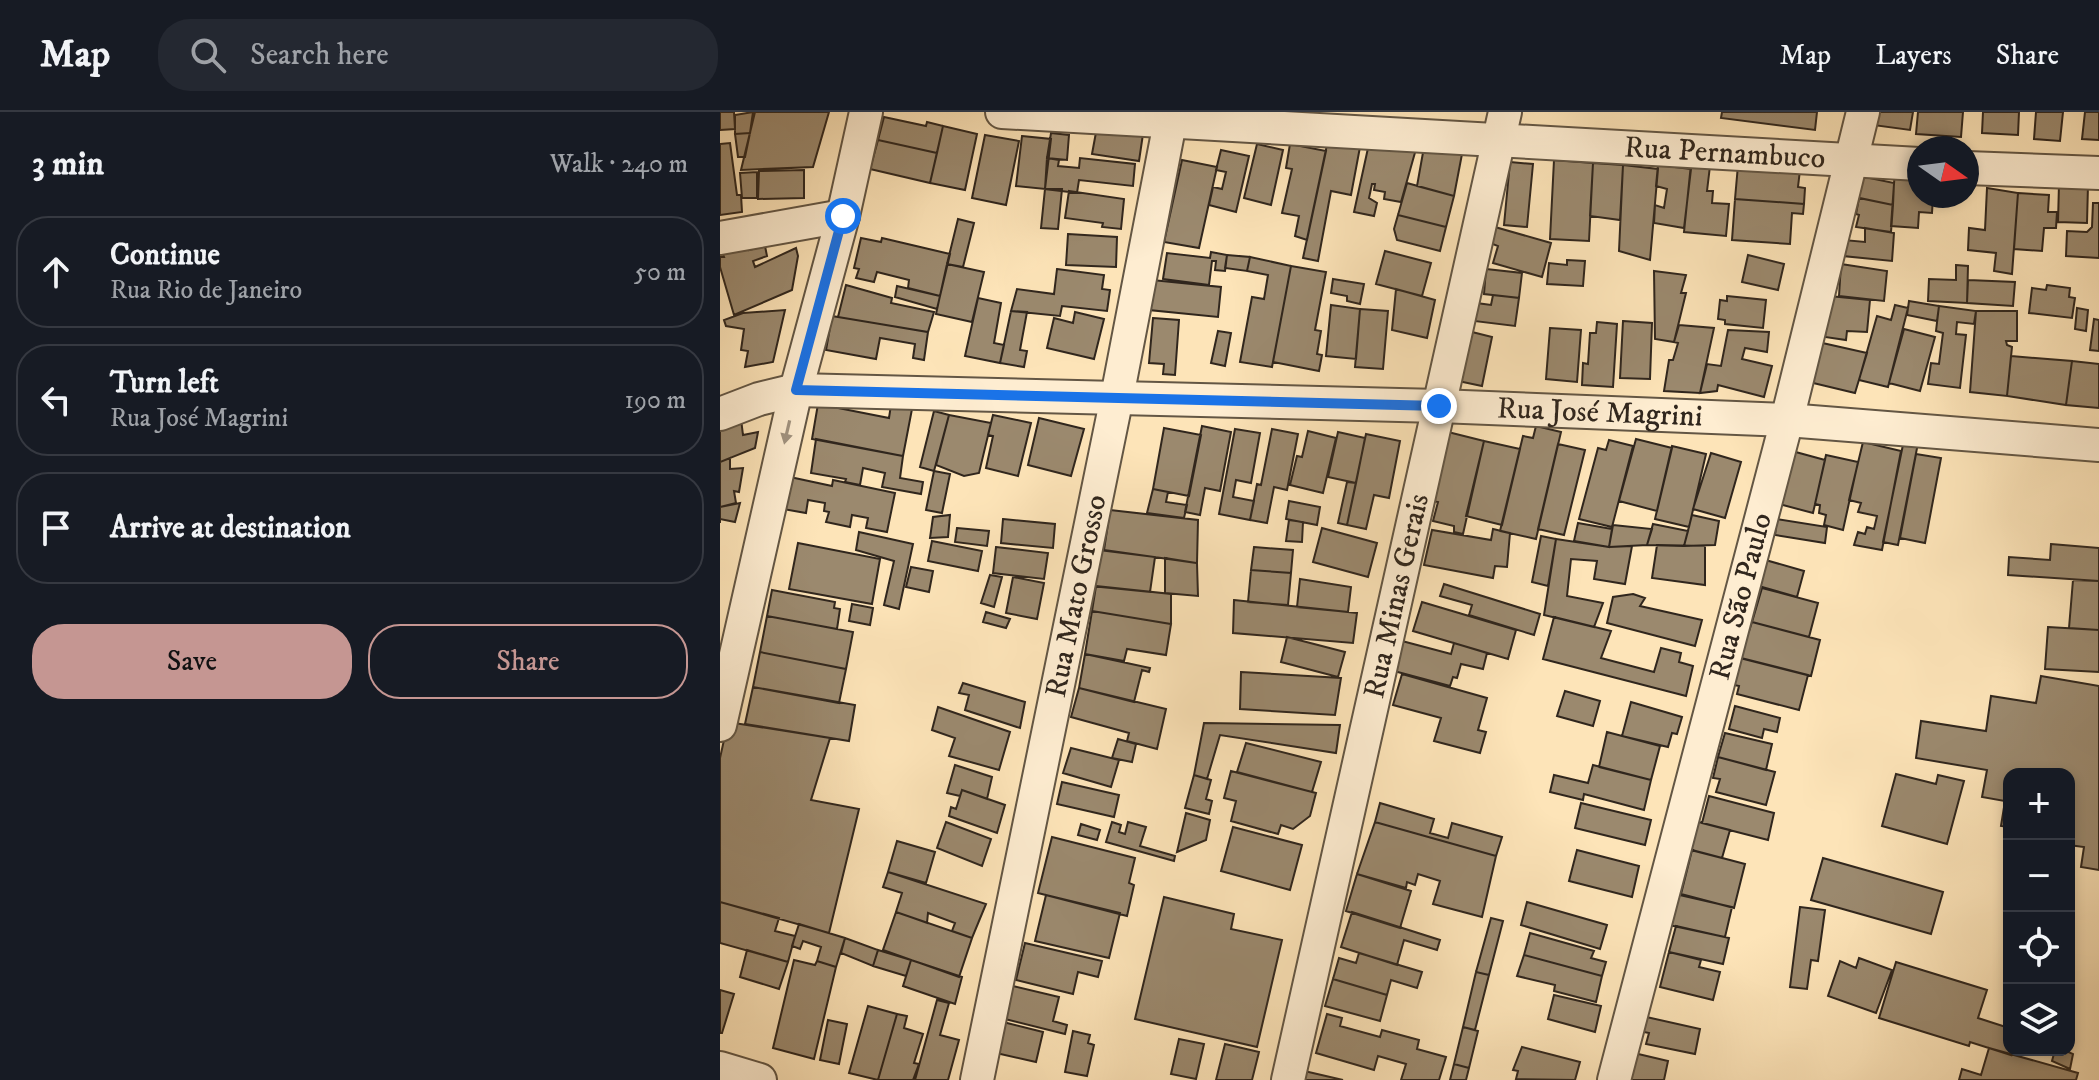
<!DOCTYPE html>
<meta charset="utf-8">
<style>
:root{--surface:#171b24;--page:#242831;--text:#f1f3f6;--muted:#9ea1a6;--line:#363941;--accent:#c59692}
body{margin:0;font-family:"IM FELL DW Pica",serif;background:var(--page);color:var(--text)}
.controls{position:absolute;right:24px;bottom:24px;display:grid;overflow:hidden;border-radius:16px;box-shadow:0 4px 12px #0003}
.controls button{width:72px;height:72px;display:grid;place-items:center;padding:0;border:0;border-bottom:2px solid var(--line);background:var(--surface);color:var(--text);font:40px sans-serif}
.compass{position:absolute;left:1187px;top:24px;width:72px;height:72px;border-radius:50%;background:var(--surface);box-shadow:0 4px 12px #0003;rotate:104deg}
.stop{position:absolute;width:24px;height:24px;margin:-18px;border:6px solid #1a73e8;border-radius:50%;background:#fff}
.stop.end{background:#1a73e8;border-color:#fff;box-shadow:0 2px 8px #0008}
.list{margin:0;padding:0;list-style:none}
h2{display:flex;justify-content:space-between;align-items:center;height:104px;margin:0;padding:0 32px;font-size:34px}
h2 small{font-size:26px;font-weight:400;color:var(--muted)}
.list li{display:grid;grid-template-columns:52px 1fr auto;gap:24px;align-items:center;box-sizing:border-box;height:112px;margin:0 16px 16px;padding:0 16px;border:2px solid var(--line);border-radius:32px}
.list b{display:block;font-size:30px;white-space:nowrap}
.list p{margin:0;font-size:26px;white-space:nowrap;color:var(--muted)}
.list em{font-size:26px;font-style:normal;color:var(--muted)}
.actions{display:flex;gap:16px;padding:24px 32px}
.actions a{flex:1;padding:18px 0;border:2px solid var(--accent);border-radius:32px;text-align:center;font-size:28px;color:var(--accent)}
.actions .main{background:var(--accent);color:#111}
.icon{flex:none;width:44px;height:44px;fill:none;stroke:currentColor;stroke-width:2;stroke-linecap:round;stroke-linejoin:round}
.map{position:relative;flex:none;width:1379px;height:968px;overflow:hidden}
header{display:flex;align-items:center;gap:48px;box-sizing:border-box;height:112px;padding:0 40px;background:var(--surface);border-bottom:2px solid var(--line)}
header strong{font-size:38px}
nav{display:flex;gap:44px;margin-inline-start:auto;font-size:28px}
.search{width:560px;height:72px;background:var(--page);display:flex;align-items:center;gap:20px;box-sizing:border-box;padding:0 28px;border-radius:32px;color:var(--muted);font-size:30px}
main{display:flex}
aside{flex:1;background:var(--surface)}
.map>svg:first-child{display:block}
.building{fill:#9b896e;stroke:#30261d;stroke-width:2}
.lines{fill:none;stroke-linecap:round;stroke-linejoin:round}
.minor-casing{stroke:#635644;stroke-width:36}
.minor{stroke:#feedd1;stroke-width:32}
.oneway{fill:#a19380}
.route{stroke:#1a73e8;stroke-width:10}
.labels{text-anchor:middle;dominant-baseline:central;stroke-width:6;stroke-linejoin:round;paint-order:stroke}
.street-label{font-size:30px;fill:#30261d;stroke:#feedd1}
</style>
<header>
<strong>Map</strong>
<div class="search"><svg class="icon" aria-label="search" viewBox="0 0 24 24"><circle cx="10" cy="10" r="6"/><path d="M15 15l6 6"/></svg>Search here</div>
<nav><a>Map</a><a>Layers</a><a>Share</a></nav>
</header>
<main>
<aside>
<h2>3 min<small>Walk · 240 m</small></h2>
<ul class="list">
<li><svg class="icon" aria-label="ahead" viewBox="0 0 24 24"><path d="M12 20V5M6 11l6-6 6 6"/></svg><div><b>Continue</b><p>Rua Rio de Janeiro</p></div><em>50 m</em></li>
<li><svg class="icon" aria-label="left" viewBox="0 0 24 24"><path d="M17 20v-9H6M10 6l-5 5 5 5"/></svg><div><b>Turn left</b><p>Rua José Magrini</p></div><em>190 m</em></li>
<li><svg class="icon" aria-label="arrive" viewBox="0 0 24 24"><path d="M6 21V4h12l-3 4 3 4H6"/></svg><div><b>Arrive at destination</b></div></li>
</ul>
<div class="actions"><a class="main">Save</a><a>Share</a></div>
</aside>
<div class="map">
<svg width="1379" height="968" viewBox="0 0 1379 968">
<rect width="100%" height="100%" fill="#fde4b8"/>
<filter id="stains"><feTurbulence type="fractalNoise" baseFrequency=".0025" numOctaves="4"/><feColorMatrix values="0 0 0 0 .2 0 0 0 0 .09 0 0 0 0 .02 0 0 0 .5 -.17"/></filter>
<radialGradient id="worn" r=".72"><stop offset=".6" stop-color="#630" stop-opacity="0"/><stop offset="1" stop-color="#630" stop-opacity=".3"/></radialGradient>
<path class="building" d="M0 0H14L15 17 0 18Z
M33 0 30 21 15 22V3Z
M35 0H109L93 55 21 58Z
M1002 0H1097L1095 18 1001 6Z
M1155 0H1193L1190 18 1153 13Z
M1198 0H1243L1241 25 1196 22Z
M1263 0H1299L1298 23 1262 21Z
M1316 0H1343L1340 29 1314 27Z
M1365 0H1379V28L1362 27Z
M164 5 206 14 207 10 223 14 217 41 158 28Z
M223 14 257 22 245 78 210 71Z
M377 15 423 22 419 49 372 42Z
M30 21 25 45H18L15 22Z
M331 21 349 23 347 48 327 46Z
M265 23 299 29 286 93 252 86Z
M302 24 331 27 325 77 296 74Z
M650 27 696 37 681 90 664 87 665 80 654 78 655 72H652L649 86 657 91 654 104 634 100Z
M158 28 217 41 210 71 150 57Z
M608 28 640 35 631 83 611 79 598 149 583 146Z
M10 31 17 83H21L22 100 0 103V32Z
M537 32 563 38 551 93 524 86Z
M570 32 606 39 587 128 575 124 579 104 562 101 572 57 566 56Z
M704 35 742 42 734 84 697 74Z
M501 38 529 44 516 100 489 93 493 75 502 77 506 60 496 58Z
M327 46 339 48 338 54 359 56 360 46 415 52 413 74 359 68 357 81 325 77Z
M462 48 497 55 479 136 444 130Z
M834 48 873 51 869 129 830 127Z
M790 50 813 52 807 115 784 113Z
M873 51 903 53 900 108 870 104Z
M971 52 990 54 987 79H993L992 91 1009 92 1006 124 964 120Z
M903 53 938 57 930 148 899 139Z
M938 53 971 57 964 116 934 111 935 93 944 96 947 77 936 74Z
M1018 53 1080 58 1078 75 1085 76 1084 92 1015 87Z
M84 58V86L38 87 39 59Z
M1175 58 1199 60V84H1213L1212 101 1199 100 1198 116 1171 114Z
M37 60V86H22L20 61Z
M1140 64 1174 71 1173 93 1135 85Z
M687 71 734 84 726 115 678 103Z
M1339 72 1368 73 1367 111 1338 110Z
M1267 76 1298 81 1292 162 1274 159 1276 141 1248 138 1249 116 1265 118Z
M325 77H342L338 117 321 116Z
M349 79 404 87 401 117 382 115 383 111 345 106Z
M1298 81 1329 83 1328 100H1337L1336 116H1324L1322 139 1294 137Z
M1139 86 1173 93 1171 120 1136 115 1139 103 1136 102Z
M1015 87 1084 92 1083 102 1072 101 1070 132 1012 128Z
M1373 91H1379V146L1346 144 1347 119 1367 120 1372 115Z
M678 103 726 115 720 139 677 128 674 117Z
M238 107 254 111 243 155 227 152Z
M775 115 831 131 822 165 773 151 778 134 770 131Z
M1145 116 1174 121 1172 149 1123 144 1124 128 1145 130Z
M348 122 397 125 396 155 346 153Z
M141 126 161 130 162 126 230 142 220 184 188 176 189 168 157 160 154 170 136 166 139 157 134 156Z
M28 131 29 138 45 134 47 144 33 149 35 155 76 136 78 144 72 178 14 203 0 155V145H4L0 135Z
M665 139 711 151 702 184 656 172Z
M491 140 507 143 505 159 495 158 496 149H492L489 173 443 167 447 141 490 146Z
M507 143 530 145 527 159 505 156Z
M1028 143 1064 152 1058 178 1022 170Z
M530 145 571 154 552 255 520 250 532 185 544 187 548 163 527 159Z
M847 148 865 149 863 174 827 172 829 151 847 153Z
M227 152 264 160 252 210 216 202Z
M1121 152 1167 159 1164 189 1119 184Z
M1236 153 1248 154 1247 191 1208 189 1209 167 1236 168Z
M571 154 606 160 595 218 601 219 597 242 602 243 599 259 553 250Z
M337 157 384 163 382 177 390 178 387 199 342 194 340 204 291 199 297 177 334 182Z
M766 157 802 161 799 186 764 182Z
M934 159 966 163 961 181H966L954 230 935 227Z
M613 167 644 172 640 192 627 189V184L611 181Z
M432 168 501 175 498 205 429 198Z
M1248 168 1295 170 1293 194 1247 191Z
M126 173 172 186 171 191 214 200 208 220 118 205Z
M1327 173 1350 176 1349 185 1355 186 1352 206 1309 201 1312 176 1326 178Z
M177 174 220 184 217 197 175 185Z
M676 177 715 188 707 226 672 218Z
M773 183 799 186 795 214 754 209 756 191 771 193Z
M1007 184 1046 188 1043 216 1005 212V208L998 207 1000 188 1007 189Z
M1109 184 1150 188 1147 220 1127 219 1126 228 1105 225Z
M258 186 281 191 274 231 284 233 280 251 245 244Z
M1189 189 1219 194 1217 209 1187 203Z
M611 193 640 197 636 247 606 244Z
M1175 193 1188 196 1168 275 1139 268 1157 204 1171 208Z
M1219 194 1256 199 1254 212 1237 210 1236 222 1246 223 1240 276 1208 272 1211 251 1219 252 1223 221 1216 219Z
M1357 196 1368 198 1366 219 1355 217Z
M640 197 668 199 663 257 635 255Z
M65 198 53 250 25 255 28 239 21 238 24 217 6 214 4 208 23 201Z
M291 199 307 200 300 238 307 239 304 255 280 251Z
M1256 199H1297V229H1286L1287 233 1292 235 1287 284 1250 280Z
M355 200 384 207 374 247 327 236 334 206 353 211Z
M112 204 208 220 204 248 193 246 195 232 160 226 156 247 106 238Z
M433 206 459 208 455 263 443 262 444 252 429 251Z
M1374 207 1379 208V239L1370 238Z
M903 209 932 211 930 267 900 266Z
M877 210 897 212 893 275 862 273 863 251 868 252 870 221H876Z
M959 213 994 216 980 281 944 279 949 248H953L958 231 954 230Z
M830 216 861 218 857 270 826 267Z
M1184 217 1215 225 1200 279 1169 271Z
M1008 218 1049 220 1047 240 1025 236 1022 247 1052 254 1044 285 998 273 997 279 980 281 987 252 1001 254Z
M498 219 511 221 505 254 491 251Z
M748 219 772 225 762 274 738 269Z
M1098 230 1147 241 1135 281 1089 270Z
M1291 244 1352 249 1346 293 1287 284Z
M1352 249 1379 252V296L1346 293Z
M98 292 169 306 171 293 192 297 183 344 92 327Z
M214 299 229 303 214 359 200 355Z
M229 303 271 311 259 361 244 364 216 353Z
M273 303 311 311 298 364 266 356 273 324 268 323Z
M319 306 364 317 351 364 308 353Z
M21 307 23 323 38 320 35 336 0 350V316Z
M482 314 511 320 500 379 485 376 480 403 465 400Z
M816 314 841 320 816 427 780 419 803 324 813 326Z
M444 316 481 323 469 384 433 377Z
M515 317 540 321 531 371 516 368 513 385 534 389 530 408 499 402Z
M552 317 578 322 567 378 554 375 547 411 530 408 537 372 541 373Z
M588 319 616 326 603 381 570 373 577 344 582 345Z
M618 320 645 326 636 371 608 365Z
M728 320 764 329 743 422 734 420V414L713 409 718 390 712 389Z
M646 322 680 329 669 386 654 383 646 417 627 413Z
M1185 323 1199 326 1178 433 1163 430Z
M96 327 183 344 180 366 203 370 201 382 162 375 165 361 143 356 140 373 125 370 126 367 91 361Z
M916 327 952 336 937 399 899 389Z
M889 328 913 334 892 415 859 407 878 336 886 338Z
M764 329 800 337 782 413 746 404Z
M1143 330 1181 339 1162 438 1134 433 1138 420 1145 422 1147 415 1154 417 1157 404 1138 400 1141 391 1129 388Z
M838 332 865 338 844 423 818 417Z
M952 334 986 342 969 415 935 407Z
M1072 339 1105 348 1093 401 1059 392Z
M991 341 1021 350 1005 406 973 397Z
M1196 342 1221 346 1205 431 1180 426Z
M1106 343 1138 350 1123 418 1104 413 1106 403 1099 401 1100 393 1095 392Z
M10 346V357L23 356 19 380 14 379 16 391 0 395V350Z
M214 359 230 362 222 401 206 398Z
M70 365 112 374 113 368 175 381 167 420 146 416 148 406 132 403 130 415 106 410 109 400 104 399 105 391 88 388 86 401 63 397Z
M627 370 636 371 627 413 618 411Z
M433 377 448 380 446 390 467 393 464 406 427 401Z
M569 389 600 395 597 413 566 407Z
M20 391 15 410 0 407V411V395Z
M390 398 478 408 477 451 384 438Z
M230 403 228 425 210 426 213 405Z
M972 403 999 409 995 433 964 434Z
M283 407 335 412 333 436 281 431Z
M1057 407 1107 415 1105 431 1055 423Z
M569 408 583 410 582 430 566 429Z
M858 411 892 417 889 435 854 429Z
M933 412 968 419 964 434 927 433Z
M893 413 932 417 927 433 889 435Z
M237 416 269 419 267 434 235 430Z
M602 416 657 431 648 465 593 450Z
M773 417 790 421 787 455 775 454 773 466 704 453 712 418 771 428Z
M139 420 193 432 179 497 164 493 174 449 136 438Z
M821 424 836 427 828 474 812 470Z
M836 427 889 435 912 434 905 472 874 467 877 449 851 447 847 484 883 491 874 515 824 503Z
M212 429 262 439 258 459 208 449Z
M78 431 160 447 152 492 69 477Z
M1331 432 1379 436V469L1288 463 1289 445 1330 448Z
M937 433 985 434V473L932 466Z
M276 435 328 441 324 467 273 461Z
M534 435 573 438 571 461 531 458Z
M379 438 435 445 430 480 372 474Z
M445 446 477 451 478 484 445 481Z
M1042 447 1084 459 1077 485 1035 473Z
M191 455 213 459 209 480 186 475Z
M531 458 571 461 568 493 528 490Z
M270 463 282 465 274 495 261 491Z
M293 465 324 471 317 507 286 501Z
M580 467 631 475 628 500 577 495Z
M1353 468 1379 469V518L1349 516Z
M724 472 820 502 814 523 749 503 752 493 720 484Z
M376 474 451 482V512L372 499Z
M1042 476 1098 491 1089 525 1032 510Z
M52 478 115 490 114 496 120 497 117 517 47 504Z
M913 482 925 486 920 494 982 508 975 534 887 511 893 485Z
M514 488 637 501 633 531 513 521Z
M702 490 796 518 788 547 693 519Z
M132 492 153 496 150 513 129 509Z
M372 499 451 512 446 543 407 537 404 549 365 542Z
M266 500 290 507 286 516 263 510Z
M47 504 133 520 126 557 40 540Z
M834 505 891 519 881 546 934 560 941 536 961 541 959 550 973 554 966 584 823 547Z
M1032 510 1100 528 1091 564 1012 544 1020 516 1029 519Z
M1328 515 1379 518V560L1325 557Z
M567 525 625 540 618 565 561 550Z
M682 529 731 542 734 531 767 541 763 557 741 552 737 566 733 565 730 574 674 559Z
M40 540 126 557 119 591 33 575Z
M365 542 430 556 429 560 422 558 414 590 359 576Z
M1021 546 1088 563 1079 598 1017 582 1019 574 1014 573Z
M521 560 621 566 615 603 520 597Z
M682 562 767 586 758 618 766 620 760 641 714 629 721 606 673 593Z
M1321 564 1379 574V758L1361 755 1364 735 1349 733V662H1289V715L1281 714 1285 689 1262 685 1267 658 1196 646 1201 609 1266 619 1271 584 1316 591Z
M243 571 305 590 300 616 245 598 249 583 239 581Z
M33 575 135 593 129 629 25 612Z
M359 576 446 597 437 637 407 629 409 621 351 605Z
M845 579 880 589 873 614 837 604Z
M911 590 962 605 957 622 952 621 948 635 902 624Z
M1015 594 1060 606 1057 620 1044 617 1042 626 1009 617Z
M218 595 290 620 279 658 229 644 235 626 212 618Z
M8 610 110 626 91 688 139 697 109 821 0 790V646Z
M484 611 620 613 616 641 500 623 487 667 474 663Z
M887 620 940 634 931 668 879 655Z
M1005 621 1052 632 1046 658 998 645Z
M398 627 416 632 412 650 392 646Z
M526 631 601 650 592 680 517 660Z
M351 636 399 648 391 675 343 661Z
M998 645 1055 660 1046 693 996 680 1000 667 993 666Z
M235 653 272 665 267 687 242 678 240 684 227 681Z
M873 653 931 668 924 698 864 682 863 688 830 680 834 663 868 671Z
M511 659 596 681 590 704 573 717 561 713 558 722 511 709 516 689 504 686Z
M1176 662 1216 672 1218 663 1244 669 1227 732 1162 714Z
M474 663 491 668 486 687 492 689 489 702 465 696Z
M342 670 399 683 394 705 337 692Z
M242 678 285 693 277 721 229 704 231 695 236 697Z
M989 684 1054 701 1048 728 982 711Z
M660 691 714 707 710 721 728 726 732 711 782 725 776 744 655 710Z
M861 691 931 708 925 733 855 716Z
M466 701 490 708 486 728 457 740Z
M971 708 1010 718 1002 746 963 736Z
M226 710 271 727 262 754 217 736Z
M392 710 401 713 399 720 405 722 408 710 426 715 420 734 455 744 454 749 386 730Z
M655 710 776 744 762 805 713 792 720 769 698 762 695 773 687 770 686 776 637 762Z
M361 712 380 718 377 728 358 723Z
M513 715 582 733 570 778 501 759Z
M332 725 415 746 409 771 414 773 407 804 318 781Z
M177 729 215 740 206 771 168 760Z
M857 738 919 754 912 785 849 769Z
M972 738 1025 752 1014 796 961 782Z
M1103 746 1223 780 1211 822 1091 788Z
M168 760 266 792 252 826 232 819 235 811 208 801 207 811 176 800 182 781 163 775Z
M637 762 691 779 680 816 626 799Z
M951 781 1012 795 1005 825 944 812Z
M326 783 400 801 389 846 315 829Z
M444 785 514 802 511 817 562 828 537 935 415 907Z
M0 790 59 806 55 819 75 824 68 850 0 831Z
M807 790 887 813 880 837 801 813Z
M1080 795 1105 798 1098 849 1091 848 1087 877 1070 875Z
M176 800 252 826 239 865 163 838Z
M632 800 720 828 717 838 684 828 677 853 621 835Z
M771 806 783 809 769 863 756 860Z
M79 812 125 826 116 855 97 849 101 835 83 829 80 837 72 834Z
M956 814 1009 826 1003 852 949 840Z
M810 821 874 839 871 846 886 850 882 864 804 843Z
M125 826 158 838 153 854 121 841Z
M305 831 382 849 378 865 358 860 353 882 296 868Z
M27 838 68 850 59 877 20 865Z
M158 838 191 848 186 864 153 854Z
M949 840 981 848 979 855 1000 860 993 888 940 875Z
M639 841 702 860 697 876 671 868 667 883 613 867 619 846 636 851Z
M804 843 882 864 876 890 834 879 835 873 797 864Z
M1139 846 1172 858 1156 901 1108 884 1120 849 1136 856Z
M74 848 95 853 97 849 116 855 94 947 53 936Z
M191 848 242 865 235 892 183 874Z
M1176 850 1267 878 1258 906 1289 916 1291 943 1250 930 1249 934 1159 906Z
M756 860 769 863 755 918 743 915Z
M613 867 667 883 660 909 605 894Z
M293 874 339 885 333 909 347 913 345 922 285 907Z
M0 878 14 882 2 921H0Z
M834 883 881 894 875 920 828 907Z
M217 888 229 891 220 923 239 928 228 968H195Z
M148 894 177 902 158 968 129 961Z
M177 902 187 904 184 916 203 922 194 951 199 952 193 968H158Z
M607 902 622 906 620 914 660 925 662 918 699 928 697 937 726 945 719 968H681L686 952 658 944 654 958 596 941Z
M922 904 980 917 975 942 926 932 929 921 919 919Z
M108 908 127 912 119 952 100 948Z
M283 910 323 920 316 950 276 941Z
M743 915 758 919 749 956 734 952Z
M353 919 370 923 368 931 374 933 367 964 345 960Z
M459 927 484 932 476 967 451 962Z
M505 932 539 940 532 968H496Z
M802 935 860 950 855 968 796 967 798 959 793 958Z
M1269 936 1358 961 1356 968H1239L1242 957 1261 963Z
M1335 938H1344L1353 942 1350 957 1332 949Z
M914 941 948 949 944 968H907Z
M734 952 749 956 746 968H730Z
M580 958 623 968H577Z"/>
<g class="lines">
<defs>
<g id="minor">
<path id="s1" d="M282 0 1199 52"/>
<path d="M1247 56 1379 61"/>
<path d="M0 126 123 104"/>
<path id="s2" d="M0 302 39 287 76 278 719 294 1067 308 1379 333"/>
<path d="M0 613 76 278 123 104 146 0"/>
<path d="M0 956 40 968"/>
<path id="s3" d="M257 968 397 285 452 0"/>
<path id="s4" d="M568 968 785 0"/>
<path id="s5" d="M894 968 1067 308 1143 0"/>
</g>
</defs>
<use href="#minor" class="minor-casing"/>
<use href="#minor" class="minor"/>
</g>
<defs><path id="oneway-solid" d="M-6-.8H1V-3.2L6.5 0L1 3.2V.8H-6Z" transform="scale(2)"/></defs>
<use class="oneway" href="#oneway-solid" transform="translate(67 320) rotate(103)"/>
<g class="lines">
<path class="route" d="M123 104 76 278 719 294"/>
</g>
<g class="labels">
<g class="street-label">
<text stroke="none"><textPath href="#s1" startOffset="724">Rua Pernambuco</textPath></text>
<text stroke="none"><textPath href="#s2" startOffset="884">Rua José Magrini</textPath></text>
<text stroke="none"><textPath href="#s3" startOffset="494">Rua Mato Grosso</textPath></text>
<text stroke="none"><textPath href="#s4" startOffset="496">Rua Minas Gerais</textPath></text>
<text stroke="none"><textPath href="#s5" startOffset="500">Rua São Paulo</textPath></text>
</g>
</g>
<rect width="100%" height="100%" filter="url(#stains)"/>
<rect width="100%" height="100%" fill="url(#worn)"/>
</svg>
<div class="controls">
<button>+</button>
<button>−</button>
<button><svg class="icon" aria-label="locate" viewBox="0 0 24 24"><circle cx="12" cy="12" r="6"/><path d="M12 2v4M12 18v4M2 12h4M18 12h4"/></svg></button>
<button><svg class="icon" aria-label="layers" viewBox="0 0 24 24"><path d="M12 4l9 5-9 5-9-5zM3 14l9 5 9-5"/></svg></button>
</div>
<svg class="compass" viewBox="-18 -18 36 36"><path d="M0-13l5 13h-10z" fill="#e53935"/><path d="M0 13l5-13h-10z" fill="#9ea1a6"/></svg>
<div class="stop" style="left:123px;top:104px"></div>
<div class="stop end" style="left:719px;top:294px"></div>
</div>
</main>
